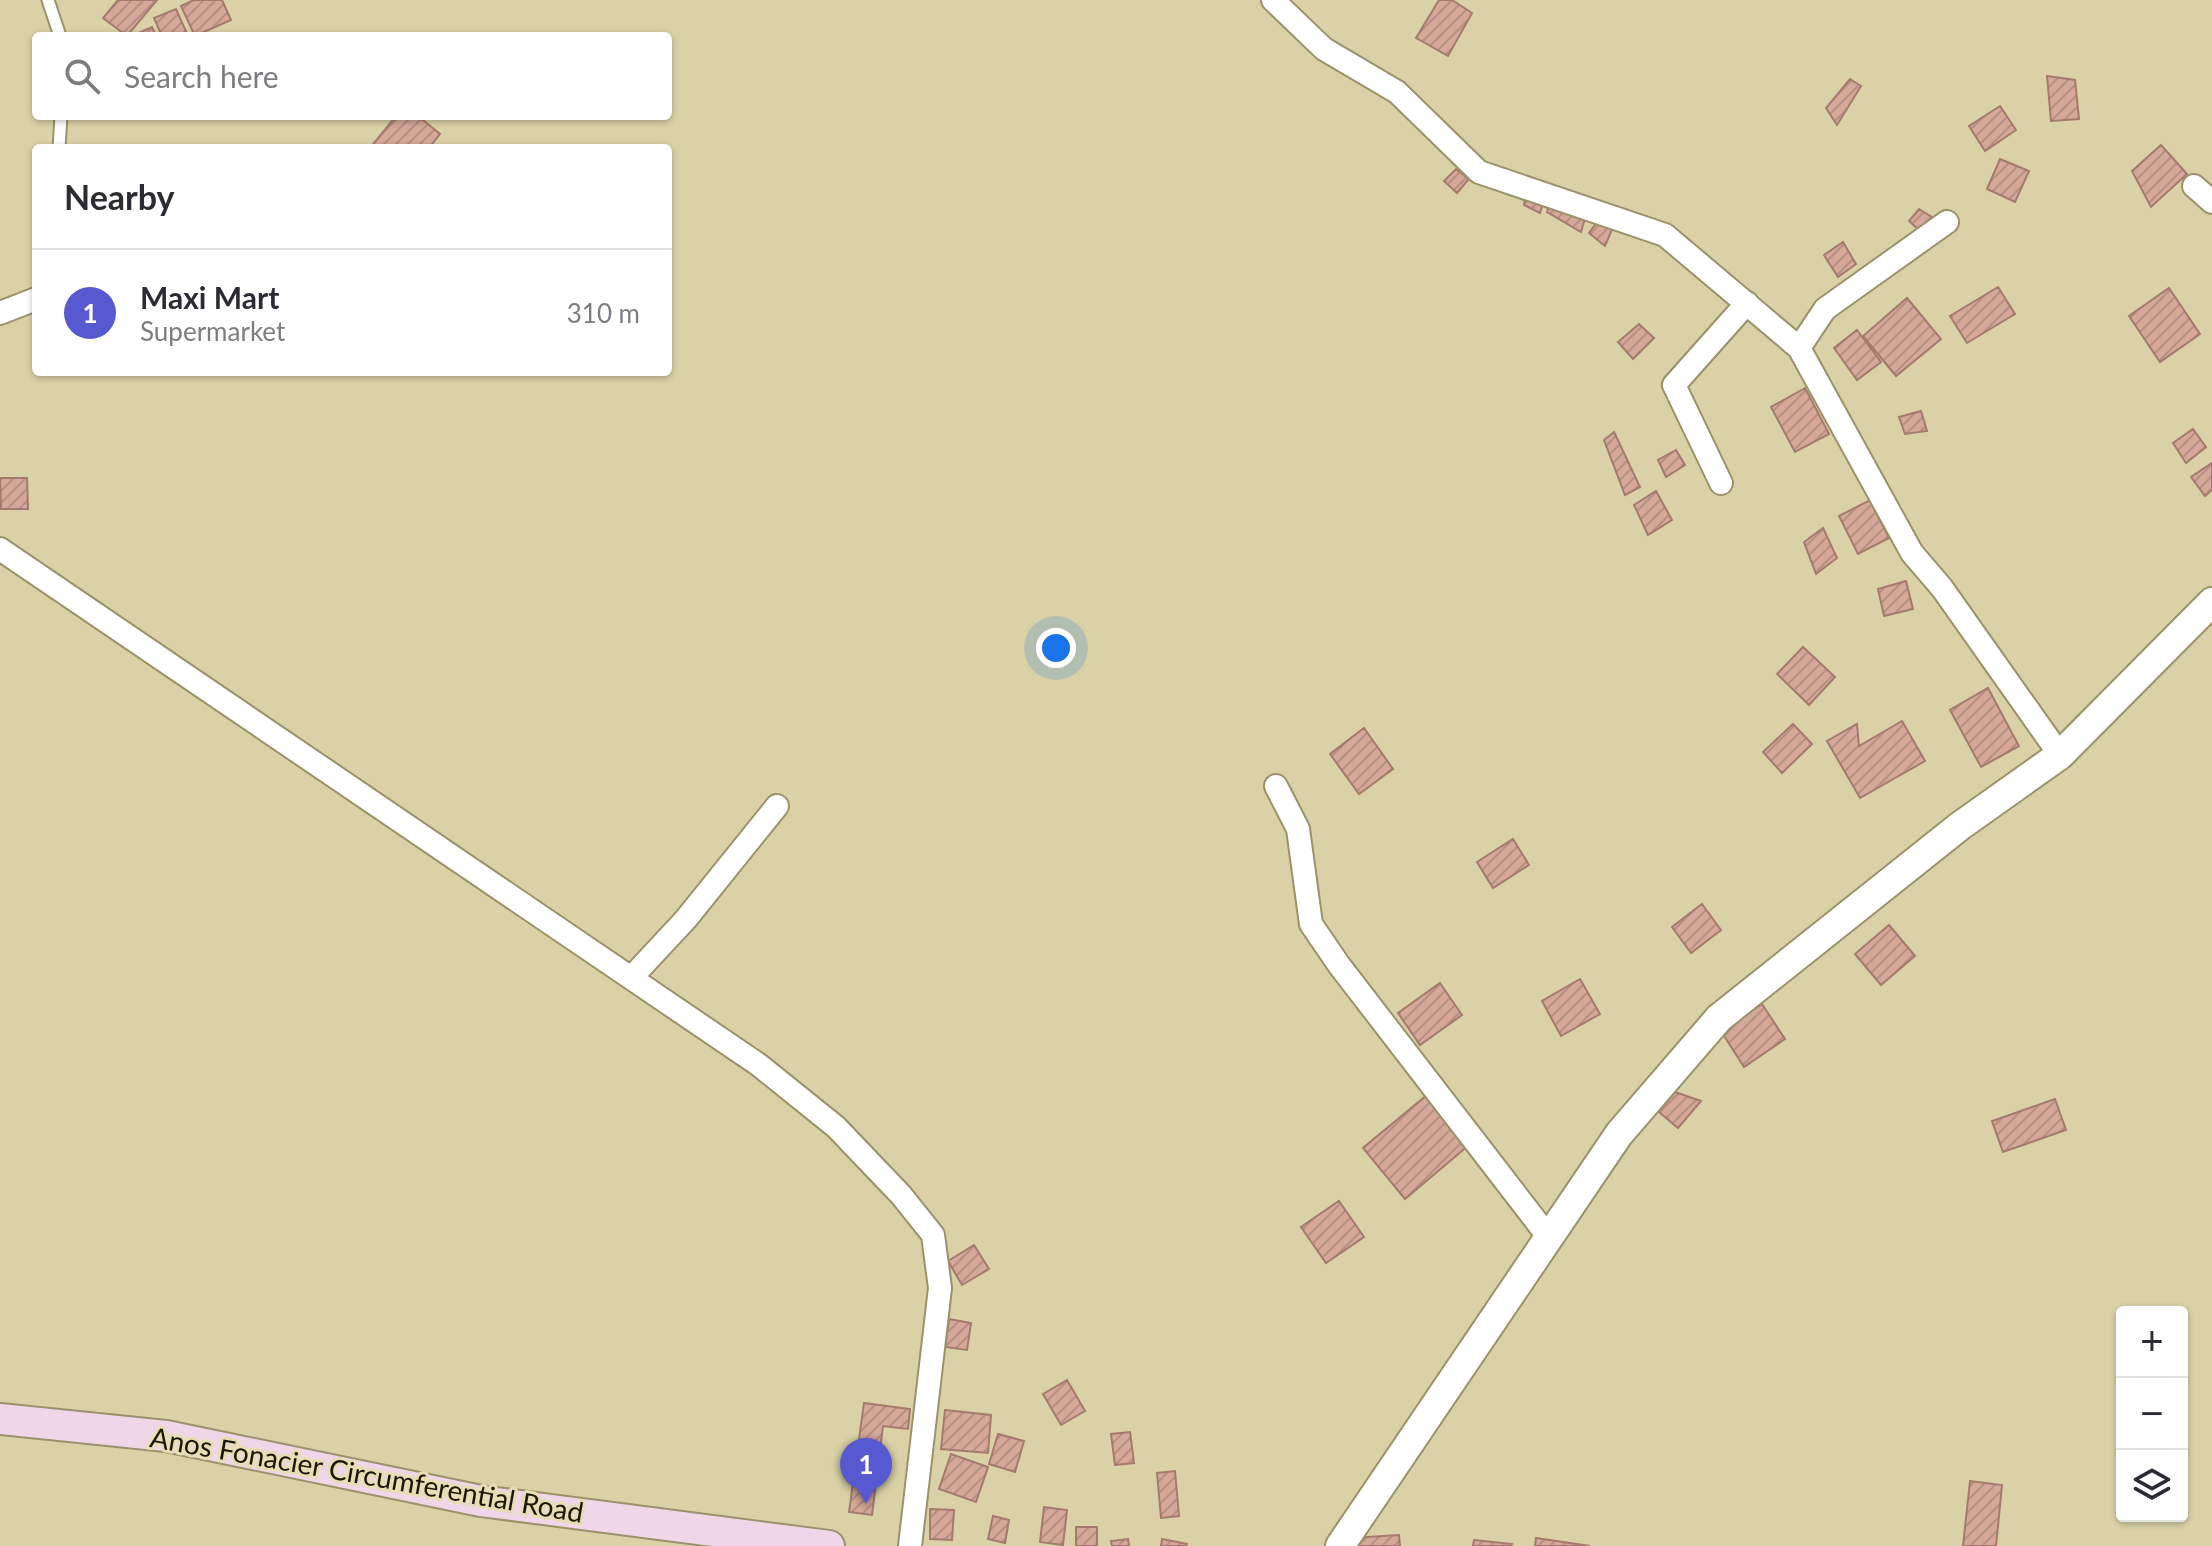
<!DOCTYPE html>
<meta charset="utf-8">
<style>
:root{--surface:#fff;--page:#f7f7f7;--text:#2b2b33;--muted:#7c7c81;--line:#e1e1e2;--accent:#5759d0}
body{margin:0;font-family:Lato,sans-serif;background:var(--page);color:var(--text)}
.controls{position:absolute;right:24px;bottom:24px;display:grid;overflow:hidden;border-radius:8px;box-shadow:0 2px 6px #0004}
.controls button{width:72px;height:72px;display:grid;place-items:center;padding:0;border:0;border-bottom:2px solid var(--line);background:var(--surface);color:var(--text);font:40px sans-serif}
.you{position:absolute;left:1056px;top:648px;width:28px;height:28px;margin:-20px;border:6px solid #fff;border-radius:50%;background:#1a73e8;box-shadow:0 0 0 12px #1a73e833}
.badge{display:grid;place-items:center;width:52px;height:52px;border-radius:50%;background:var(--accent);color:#fff;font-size:26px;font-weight:700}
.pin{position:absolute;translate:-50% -66px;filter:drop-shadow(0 2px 4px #0008)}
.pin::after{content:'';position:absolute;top:42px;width:28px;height:24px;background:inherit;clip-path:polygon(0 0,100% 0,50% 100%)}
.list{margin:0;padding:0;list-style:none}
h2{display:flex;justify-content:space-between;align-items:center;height:104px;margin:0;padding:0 32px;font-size:34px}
h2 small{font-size:26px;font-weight:400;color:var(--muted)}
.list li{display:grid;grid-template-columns:52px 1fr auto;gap:24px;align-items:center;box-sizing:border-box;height:128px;padding:0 32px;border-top:2px solid var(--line)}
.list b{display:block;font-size:30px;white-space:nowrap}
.list p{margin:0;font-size:26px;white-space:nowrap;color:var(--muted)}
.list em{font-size:26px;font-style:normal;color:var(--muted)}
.icon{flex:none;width:44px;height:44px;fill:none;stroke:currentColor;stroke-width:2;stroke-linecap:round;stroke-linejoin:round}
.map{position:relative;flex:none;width:2212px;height:1546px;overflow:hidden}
.search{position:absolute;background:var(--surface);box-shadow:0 2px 6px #0004;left:32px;top:32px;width:640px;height:88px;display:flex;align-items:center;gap:20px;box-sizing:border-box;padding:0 28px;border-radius:8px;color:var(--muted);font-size:30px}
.panel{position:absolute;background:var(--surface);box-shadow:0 2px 6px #0004;left:32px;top:144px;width:640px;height:232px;border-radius:8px}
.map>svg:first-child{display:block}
.building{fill:url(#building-hatch);stroke:#a57a6e;stroke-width:2}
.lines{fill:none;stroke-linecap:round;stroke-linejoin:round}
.service-casing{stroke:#9a926a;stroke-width:15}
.minor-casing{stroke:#9a926a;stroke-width:26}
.tertiary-casing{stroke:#9a926a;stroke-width:32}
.secondary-casing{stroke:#9a926a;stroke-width:34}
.service{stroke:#fff;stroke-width:11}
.minor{stroke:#fff;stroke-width:22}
.tertiary{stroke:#fff;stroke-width:28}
.secondary{stroke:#efd6e9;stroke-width:30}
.labels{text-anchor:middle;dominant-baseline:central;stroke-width:6;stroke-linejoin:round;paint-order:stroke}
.street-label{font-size:28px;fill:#1b1808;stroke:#e7deb4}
</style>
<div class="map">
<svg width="2212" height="1546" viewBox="0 0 2212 1546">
<defs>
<pattern id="building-hatch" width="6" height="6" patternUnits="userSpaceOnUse" patternTransform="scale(2)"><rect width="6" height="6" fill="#d5a89a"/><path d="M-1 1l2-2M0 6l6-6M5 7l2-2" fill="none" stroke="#b69083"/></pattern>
</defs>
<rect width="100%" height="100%" fill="#dad1a7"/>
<path class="building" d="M118 0H157L127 36 103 18Z
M194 0H222L231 20 195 36 181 6Z
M1439 0H1452L1472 13 1448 56 1416 38Z
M176 9 188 36H162L154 18Z
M152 27 156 36H132Z
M2047 76 2075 80 2079 119 2051 121Z
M1850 79 1861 86 1837 125 1826 108Z
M2000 106 2016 130 1985 151 1969 126Z
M396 116H418L440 134 429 148H370Z
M2161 145 2187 174 2151 207 2132 171Z
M2000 159 2029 171 2015 202 1987 189Z
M1456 169 1469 179 1457 193 1444 181Z
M1528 184 1547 190 1540 213 1524 205Z
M1550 201 1586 215 1581 232 1547 212Z
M1919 209 1932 217 1921 232 1909 221Z
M1600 218 1613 227 1605 246 1589 233Z
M1843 242 1856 264 1838 277 1824 255Z
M1998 287 2015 314 1967 343 1950 316Z
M2169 288 2200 334 2160 362 2129 316Z
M1907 298 1941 339 1896 376 1863 336Z
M1639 324 1654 338 1633 359 1618 342Z
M1857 330 1881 362 1857 380 1834 348Z
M1805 388 1829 434 1795 452 1771 407Z
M1921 411 1927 431 1905 434 1899 417Z
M2193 429 2206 447 2186 463 2173 443Z
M1614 432 1640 487 1625 495 1604 440Z
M1676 450 1685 465 1666 477 1658 460Z
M2212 463V490L2205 496 2191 477Z
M0 478H27L28 509H1Z
M1656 491 1672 520 1648 535 1634 505Z
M1870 500 1889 538 1858 554 1839 516Z
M1823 528 1837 558 1816 574 1804 542Z
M1906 581 1913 609 1884 616 1878 589Z
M1803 647 1835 677 1809 705 1777 674Z
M1988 688 2019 746 1981 767 1950 710Z
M1902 721 1925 761 1860 798 1827 741 1857 724 1859 746Z
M1793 724 1812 744 1782 773 1763 752Z
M1364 728 1393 769 1359 794 1330 754Z
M1513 839 1529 865 1493 888 1477 862Z
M1702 904 1721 930 1691 953 1672 927Z
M1889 925 1915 956 1881 985 1855 954Z
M1580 979 1600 1014 1561 1036 1542 1001Z
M1440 983 1462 1015 1420 1045 1398 1013Z
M1762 1004 1785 1039 1744 1067 1721 1031Z
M1675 1092 1701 1101 1678 1128 1659 1112Z
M1427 1095 1469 1145 1405 1199 1363 1148Z
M2055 1099 2066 1130 2003 1152 1992 1121Z
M1339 1201 1364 1237 1326 1263 1301 1227Z
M974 1245 989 1269 962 1285 948 1261Z
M949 1319 971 1323 967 1350 945 1347Z
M1067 1380 1085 1411 1061 1425 1043 1394Z
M864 1403 910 1409 908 1429 883 1426 872 1515 849 1512Z
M945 1410 991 1415 988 1453 941 1449Z
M1130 1432 1134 1463 1115 1465 1111 1434Z
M998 1434 1024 1441 1015 1472 989 1464Z
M951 1454 988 1467 976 1502 939 1489Z
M1175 1471 1179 1516 1161 1518 1157 1473Z
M1970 1481 2002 1485 1996 1546H1963Z
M1044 1507 1067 1510 1063 1545 1040 1542Z
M930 1509 954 1510 952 1540 930 1539Z
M993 1516 1009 1520 1005 1543 988 1539Z
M1076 1527H1097V1546H1076Z
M1399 1535 1400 1546H1352L1351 1538Z
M1536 1538 1590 1546H1535Z
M1128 1539 1129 1546H1112L1111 1541Z
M1162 1539 1187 1544 1186 1546H1161Z
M1474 1540 1512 1544 1511 1546H1473Z"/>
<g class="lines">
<defs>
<path id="service" d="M48 0 60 36
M59 148 61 116"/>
<path id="minor" d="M1273 0 1324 49 1397 92 1479 172 1665 235 1799 348 1912 553 1942 588 2060 755
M2194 186 2212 202
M0 313 36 299
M1799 348 1825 309 1947 222
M1721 483 1674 385 1747 303
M0 549 759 1065 836 1127 901 1195 933 1235 940 1288 910 1546
M1276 786 1298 829 1311 924 1339 965 1550 1239
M631 978 686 919 777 806"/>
<path id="tertiary" d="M1340 1546 1619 1134 1719 1018 1960 826 2060 755 2212 602"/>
<path id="secondary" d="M0 1419 166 1436 481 1501 829 1546"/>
</defs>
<use href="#service" class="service-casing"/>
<use href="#minor" class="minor-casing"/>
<use href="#tertiary" class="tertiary-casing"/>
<use href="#secondary" class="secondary-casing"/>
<use href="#service" class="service"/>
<use href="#minor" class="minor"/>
<use href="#tertiary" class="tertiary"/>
<use href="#secondary" class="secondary"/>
</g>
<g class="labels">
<g class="street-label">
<text transform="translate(367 1474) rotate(10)">Anos Fonacier Circumferential Road</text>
</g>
</g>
</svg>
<div class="controls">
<button>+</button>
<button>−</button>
<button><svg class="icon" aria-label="layers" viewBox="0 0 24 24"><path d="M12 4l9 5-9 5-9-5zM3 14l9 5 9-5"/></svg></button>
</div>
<div class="you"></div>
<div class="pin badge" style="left:866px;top:1504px">1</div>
<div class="search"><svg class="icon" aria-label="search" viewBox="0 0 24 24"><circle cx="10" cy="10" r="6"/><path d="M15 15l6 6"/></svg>Search here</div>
<section class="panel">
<h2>Nearby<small></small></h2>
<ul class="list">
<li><span class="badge">1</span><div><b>Maxi Mart</b><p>Supermarket</p></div><em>310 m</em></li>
</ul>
</section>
</div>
